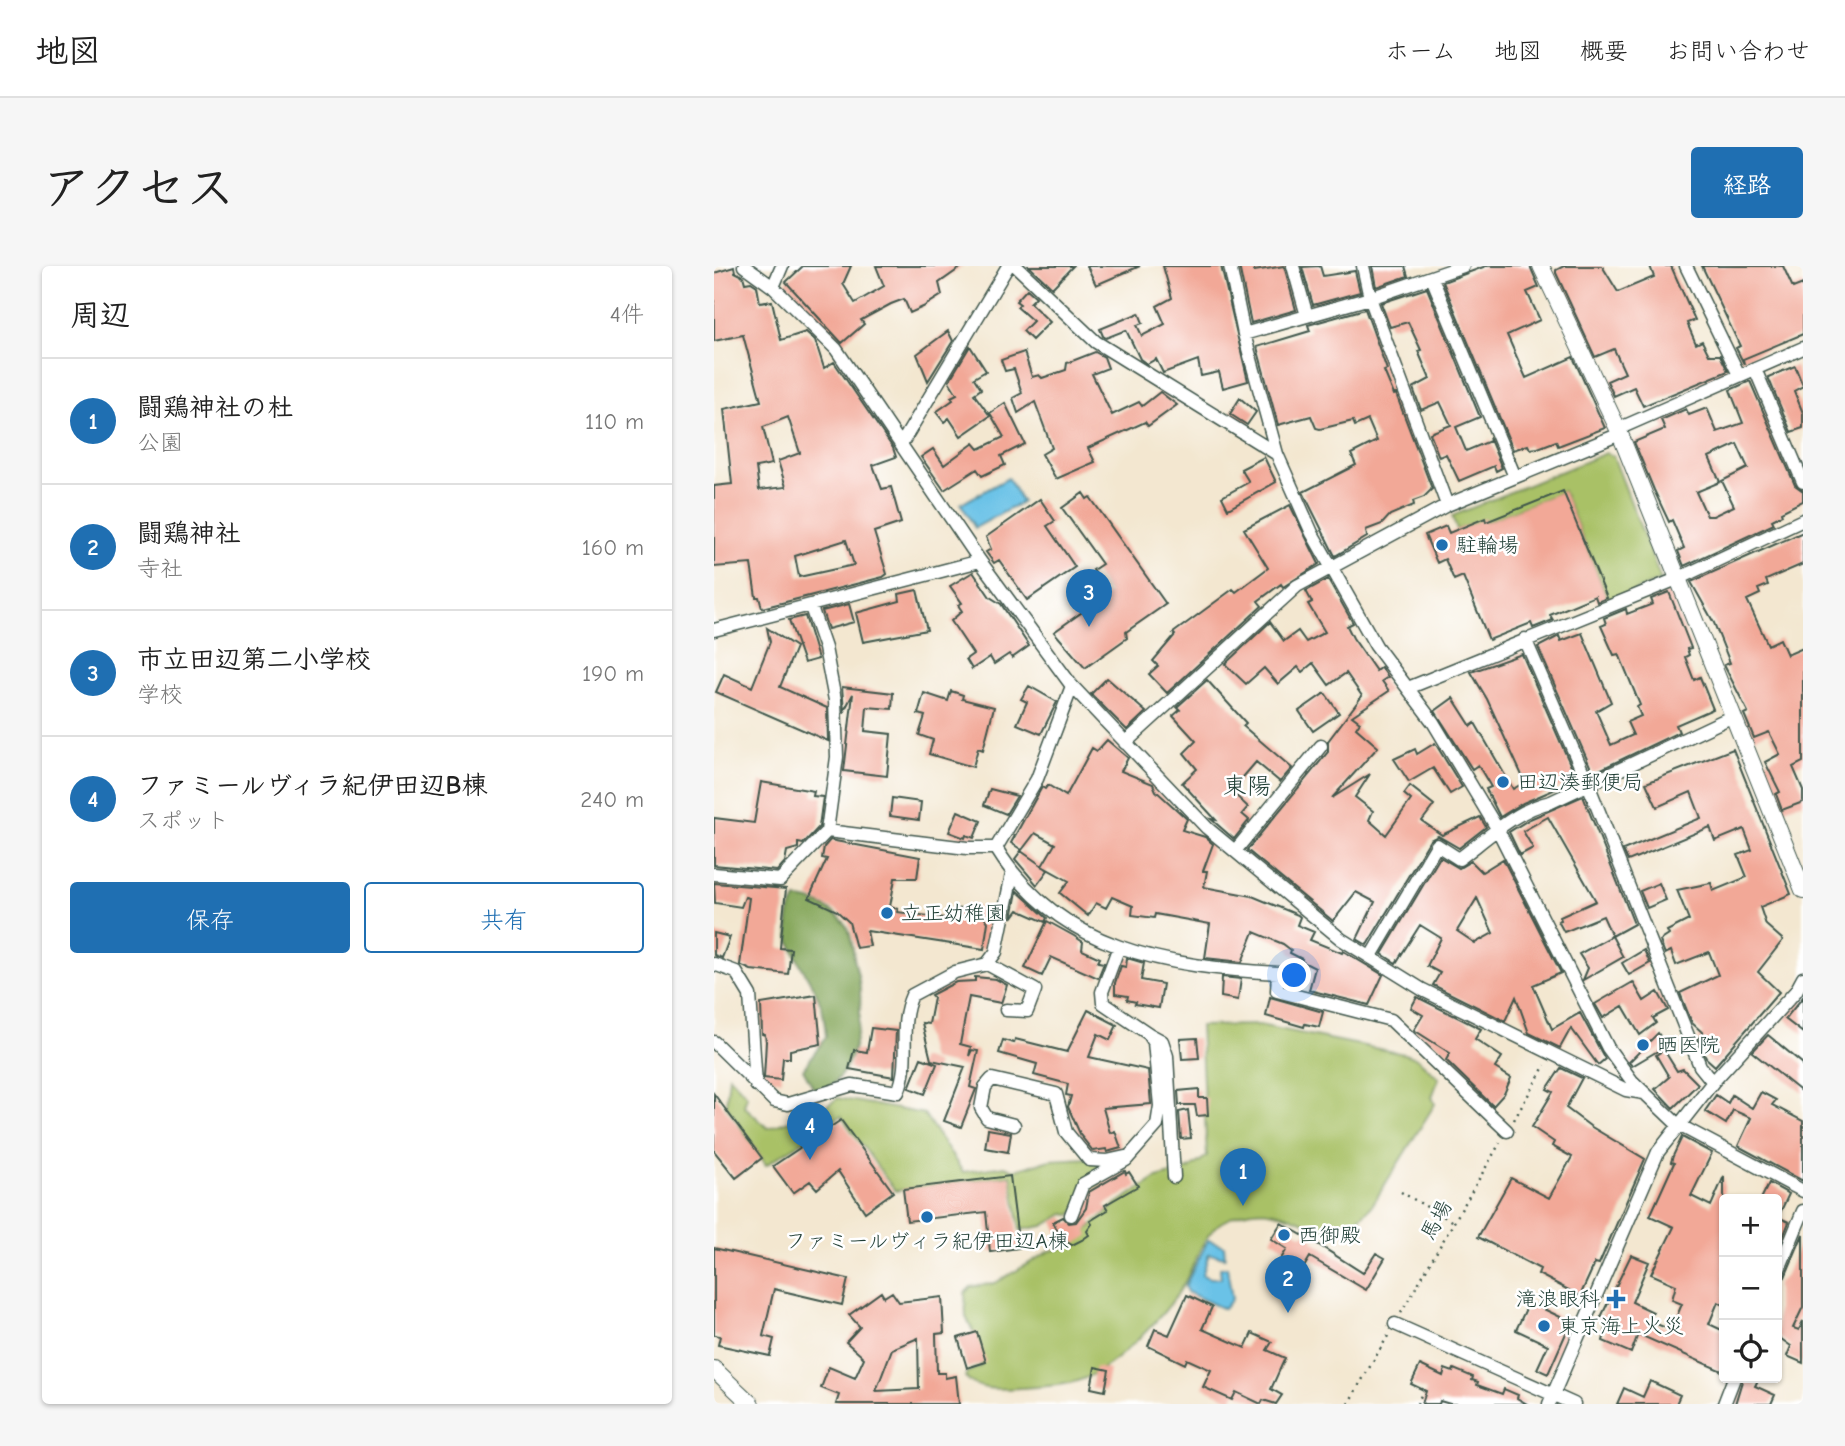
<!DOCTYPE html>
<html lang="ja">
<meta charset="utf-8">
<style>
:root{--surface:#fff;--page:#f6f6f6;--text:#222;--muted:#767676;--line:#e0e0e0;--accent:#1f6fb2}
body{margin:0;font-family:"Comic Neue","Klee One",sans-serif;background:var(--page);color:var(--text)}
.controls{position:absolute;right:21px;bottom:21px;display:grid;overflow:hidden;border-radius:7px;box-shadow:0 2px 5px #0004}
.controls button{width:63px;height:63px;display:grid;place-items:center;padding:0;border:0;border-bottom:2px solid var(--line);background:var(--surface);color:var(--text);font:35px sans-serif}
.you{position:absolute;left:581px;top:710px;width:24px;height:24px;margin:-18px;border:5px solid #fff;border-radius:50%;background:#1a73e8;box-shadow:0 0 0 10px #1a73e833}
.badge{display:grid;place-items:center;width:46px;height:46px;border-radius:50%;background:var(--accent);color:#fff;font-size:23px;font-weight:700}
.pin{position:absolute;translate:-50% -58px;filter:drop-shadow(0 2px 4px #0008)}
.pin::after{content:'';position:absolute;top:37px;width:24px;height:21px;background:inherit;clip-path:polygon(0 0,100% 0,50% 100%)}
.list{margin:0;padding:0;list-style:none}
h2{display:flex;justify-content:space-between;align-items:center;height:91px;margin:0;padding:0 28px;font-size:30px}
h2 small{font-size:23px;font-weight:400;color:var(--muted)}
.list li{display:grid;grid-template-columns:46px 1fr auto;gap:21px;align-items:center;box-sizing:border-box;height:126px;padding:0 28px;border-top:2px solid var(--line)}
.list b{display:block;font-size:26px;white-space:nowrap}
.list p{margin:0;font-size:23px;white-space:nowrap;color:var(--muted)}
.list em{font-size:23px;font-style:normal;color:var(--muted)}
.actions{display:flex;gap:14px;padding:21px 28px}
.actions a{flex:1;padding:16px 0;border:2px solid var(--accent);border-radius:7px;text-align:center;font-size:24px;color:var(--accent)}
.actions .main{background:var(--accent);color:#fff}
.icon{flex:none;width:38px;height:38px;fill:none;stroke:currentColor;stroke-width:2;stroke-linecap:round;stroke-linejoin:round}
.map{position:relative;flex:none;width:1089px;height:1138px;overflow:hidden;border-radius:7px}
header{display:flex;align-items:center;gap:42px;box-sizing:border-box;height:98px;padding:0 35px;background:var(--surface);border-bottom:2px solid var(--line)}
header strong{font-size:33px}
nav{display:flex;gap:38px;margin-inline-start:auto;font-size:24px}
.intro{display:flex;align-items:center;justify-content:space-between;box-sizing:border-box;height:168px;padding:0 42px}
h1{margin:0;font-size:49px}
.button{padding:18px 32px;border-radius:7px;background:var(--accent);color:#fff;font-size:24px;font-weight:700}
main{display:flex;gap:42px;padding:0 42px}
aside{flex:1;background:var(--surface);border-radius:7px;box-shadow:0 2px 5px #0004}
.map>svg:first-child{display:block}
.green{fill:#a9c166;stroke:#647f4d;stroke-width:2}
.forest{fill:#86a75b;stroke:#527248;stroke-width:2}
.water{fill:#6ac2e7;stroke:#44808e;stroke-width:2}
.building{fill:#f2a897;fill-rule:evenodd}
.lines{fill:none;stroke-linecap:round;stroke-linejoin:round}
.minor-casing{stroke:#3f564b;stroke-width:15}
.tertiary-casing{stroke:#3f564b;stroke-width:18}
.path{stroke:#3f564b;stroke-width:2.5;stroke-dasharray:2 5;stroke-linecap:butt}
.minor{stroke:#fff;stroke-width:12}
.tertiary{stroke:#fff;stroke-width:16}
.poi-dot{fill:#1f6fb2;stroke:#fff;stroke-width:2.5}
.labels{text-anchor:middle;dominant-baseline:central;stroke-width:5;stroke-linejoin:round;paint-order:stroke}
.poi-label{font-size:21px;fill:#1f3d34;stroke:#fff;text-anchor:start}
.street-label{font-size:21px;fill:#1f3d34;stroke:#fff}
.quarter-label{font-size:24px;fill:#1f3d34;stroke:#fff}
</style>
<header>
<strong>地図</strong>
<nav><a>ホーム</a><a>地図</a><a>概要</a><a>お問い合わせ</a></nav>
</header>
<div class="intro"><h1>アクセス</h1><a class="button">経路</a></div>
<main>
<aside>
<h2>周辺<small>4件</small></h2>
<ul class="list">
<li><span class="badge">1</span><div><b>闘鶏神社の杜</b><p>公園</p></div><em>110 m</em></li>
<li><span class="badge">2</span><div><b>闘鶏神社</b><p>寺社</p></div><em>160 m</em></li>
<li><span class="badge">3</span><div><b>市立田辺第二小学校</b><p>学校</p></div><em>190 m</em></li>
<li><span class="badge">4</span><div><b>ファミールヴィラ紀伊田辺B棟</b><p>スポット</p></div><em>240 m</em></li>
</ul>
<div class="actions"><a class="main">保存</a><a>共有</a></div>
</aside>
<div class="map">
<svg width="1089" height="1138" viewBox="0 0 1089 1138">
<rect width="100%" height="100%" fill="#fff"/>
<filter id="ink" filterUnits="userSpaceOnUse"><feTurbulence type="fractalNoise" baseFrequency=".0143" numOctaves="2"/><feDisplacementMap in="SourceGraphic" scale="14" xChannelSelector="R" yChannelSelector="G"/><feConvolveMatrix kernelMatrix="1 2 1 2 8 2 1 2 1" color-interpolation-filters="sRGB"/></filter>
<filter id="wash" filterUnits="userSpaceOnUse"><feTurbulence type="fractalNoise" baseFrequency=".00686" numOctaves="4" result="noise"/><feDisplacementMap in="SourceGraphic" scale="28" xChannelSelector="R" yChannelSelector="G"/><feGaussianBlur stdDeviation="1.57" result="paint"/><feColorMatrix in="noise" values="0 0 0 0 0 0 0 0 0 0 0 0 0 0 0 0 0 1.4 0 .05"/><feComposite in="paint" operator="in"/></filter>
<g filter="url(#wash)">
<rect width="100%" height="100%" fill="#f3e7d0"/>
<path class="green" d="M892 187 899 190 947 314 895 336 849 225 772 256 771 253 743 264 738 250Z
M545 759 690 788 703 792 725 812 718 831 721 838 657 941 639 958 618 966C577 954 551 930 508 956 488 968 481 1000 469 1019 452 1049 402 1100 369 1113 351 1120 326 1121 306 1122 290 1123 263 1126 251 1111L253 1106 267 1100V1081L252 1051 251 1027 257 1021 281 1017 336 985 355 980 402 938 443 912 475 903 493 890 486 760Z
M15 810 33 829 30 840 54 862 105 845 124 832 210 848 249 906 291 900 301 904 336 894 415 890 357 949 350 948 329 960 306 964 297 909 181 925 127 850 52 899 12 839Z"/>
<path class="forest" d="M82 633C99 633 124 645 133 661 138 670 139 682 140 692 142 703 146 713 146 724 148 756 141 805 112 823H100L89 803 112 771C111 758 110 745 105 733 92 702 59 671 82 633Z"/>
<path class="water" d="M294 212 308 236 261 262 247 238Z
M494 974 510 980 511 991 495 988 488 1009 495 1012H507L506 1002 513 1001 518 1033 510 1043 473 1026 471 1020Z"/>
<g id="blocks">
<path class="building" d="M89 0H137L129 18 141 37 170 20 162 0H249L225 17 228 29 209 41 196 47 190 33 177 38 147 54 150 58 128 77 72 16Z
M315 0H359L338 22Z
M373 0H426L382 19Z
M449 0H507L534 115 509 122 505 106 487 110 484 94 449 107 442 93 433 98 426 93 412 64 392 72 389 70 386 63 425 47 429 57 423 59 428 70 451 58 443 40 458 32Z
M525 0H540V5L570 0 582 44 537 57Z
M606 0 609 10 641 5 646 26 599 39 588 1Z
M658 0H691L694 10 662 21Z
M772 0H816L825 21 813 26 826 54 793 69 812 112 859 91 891 162 844 180 842 175 824 182 816 183 814 179 799 184 729 16Z
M850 0H888L904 26 940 11 936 0H957L981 54 973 57 982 78 988 75 995 89H1006L1014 105 929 140 920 121 900 130 893 115 911 107 900 83 881 91 842 7V4Z
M988 0H1069L1079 22 1089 18V68L1029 93 1030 98 1022 82 1026 80Z
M20 1 21 6 29 10 31 17 37 16 43 20 46 37 58 35 67 74 92 66 101 74 110 102 120 96 179 182 182 191 159 199 168 223 177 221 187 257 160 266 173 308 169 311 48 342 45 331H42L37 298 0 301V220L18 218 10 143 47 135 29 69 0 75V7ZM74 151 86 187 64 195 72 221 45 224 42 201 58 198 49 161ZM132 274 140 299 85 311 81 290Z
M713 22 766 151 742 161 752 185 776 175 775 171 788 202 782 205 780 200 745 215 732 188 725 191 716 167 737 159 726 136 707 144 699 122 716 113 704 85 707 84 694 56 676 61 667 37Z
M313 23 322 31 316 37 336 56 318 74 309 65 319 55 303 41 306 38 302 35Z
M651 43 673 104 670 105 680 129 682 128 718 223 710 231 699 235 700 239 676 249 668 258 652 264 653 271 621 290 589 226 642 199 637 188 663 175 654 154 641 160 639 155 606 163 602 162 597 150 564 159 543 81 596 65 594 59Z
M234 65 239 75 214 115 203 88Z
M256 80 272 105 260 112 267 123 260 128 276 150 247 170 235 152 230 156 222 146 239 134 237 131 243 128 235 115Z
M310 86 318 111 325 109 328 112 352 104 353 97 381 86 390 91 394 102 378 108 398 149 425 136 428 140 446 126 463 139 434 160 431 156 374 182 381 196 342 213 328 188 338 182 321 136 304 147 299 132 308 127 300 103 291 105 287 94Z
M1081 100 1089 120 1080 125 1089 147V162L1077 166 1054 111Z
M1036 115 1081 219 1089 225V235L1067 246 1068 249 1058 254 1060 258 970 300 964 285 970 282 958 254 955 256 940 224 920 176 951 163 947 154 972 143 975 149 993 142 1003 166 1029 157 1016 124ZM1023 178 1034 202 1008 215 1020 240 999 250H993L982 226 1006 216 995 191Z
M526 132 542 146 533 159 516 148Z
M291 137 311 178 287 190 291 199 268 210 263 203 230 224 207 191 219 183 230 199 260 177 265 183 290 171 276 147Z
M550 191 562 216 514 243 508 231 535 216 527 203Z
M849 225 893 332 883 336 881 330 836 349 839 354 819 362 817 357 775 374 749 310 740 314 731 293 723 297 711 269 732 260 735 267 771 252 772 256Z
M369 227 373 233 376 231 452 338 412 366 413 372 371 402 340 366 395 327 379 304 388 298 348 242Z
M326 233 341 255 333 260 361 301 313 334 285 294 280 297 272 286 277 283 272 271Z
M576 239 605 298 569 321 567 318 544 335 548 340 453 427 435 408 444 400 439 395 461 369 459 367 519 323 522 326 554 302 530 263Z
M1089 266V298L1052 314 1054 319 1044 323 1046 328 1033 334 1054 379 1066 373 1073 389 1089 382V496L1079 501 1089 524V536L1068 544 1062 528 1066 526 1051 496 1066 488 1055 466 1040 472 1030 448 1034 446 1010 399 1016 397 1000 357 977 316Z
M259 306 276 331 287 338 315 380 298 392 295 388 280 398 276 391 258 403 252 393 259 388 237 355 248 345 244 339 248 337 236 320Z
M614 313 639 357 633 360 639 372 662 405 667 401 674 411 668 415 675 425 638 450 646 456 642 462 664 481 618 532 656 508 641 531 659 545 655 554 672 569 697 534 690 528 696 520 720 539 708 555 728 569 766 551 772 561 745 582 724 570 716 574 653 679 643 673 661 636 642 626 619 655 533 584 614 486V475L648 430 632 407 615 419 599 397 588 406 584 401 564 418 550 402 532 418 511 398 556 356 570 375 584 365 592 376 611 366 594 338 598 336 592 325Z
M203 324 213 364 149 376 142 347 186 335 185 328Z
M955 326 977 382 973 383 975 389 971 391 980 414 986 411 999 443 962 459 965 466 879 507 824 381 845 370 847 375 868 367 897 436 882 445 897 479 919 469 913 456 927 450 923 441 926 439 905 388 900 389 887 360 892 358 890 352 912 343 913 348 939 338 937 333Z
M135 338 140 356 114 363 108 345Z
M91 350 104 393 90 397 75 354Z
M53 362 82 381 66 421 113 442 114 475 2 426 10 408 38 421 56 376Z
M808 388 863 514 809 537 786 551 772 523 777 521 764 499 758 503 721 445 739 432 757 460 761 457 799 523 811 516 773 433 757 406Z
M393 412 432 446 413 464 377 428Z
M493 414 532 457 529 460 578 502 566 516 542 496 517 525 534 541 528 548 535 554 520 573 497 553 502 554 468 517 483 503 470 487 482 475 459 450 466 444 463 441Z
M315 420 343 436 327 468 303 458 313 436 307 433Z
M128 421 179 427 178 443 153 441 151 465 177 468 173 510 130 505 139 428 130 445Z
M237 425 249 429 248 433 280 441 269 484 264 482 259 501 215 488 219 474 205 469 211 450 204 448 210 427 234 435Z
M611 427 625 447 599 465 585 445Z
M393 474 414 492 407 505 439 518 442 525 473 553 468 564 491 571 499 578 489 605H493L490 621 538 630 584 649 586 651 583 659 600 666 596 674 628 687 629 685 669 709 655 739 595 724 601 702 587 695 588 693 576 687 577 684 569 678 540 666 528 696 491 692 496 658 441 648 440 652 418 649 419 640 398 631 392 642 382 637 374 650 346 627 355 615 328 600 341 578 321 567 308 584 297 577 328 521 331 523 334 519 352 530 378 482 383 485Z
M721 477 748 521 736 528 719 502 695 516 680 493 701 483 703 488Z
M1019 483 1077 628 1046 641 1052 659 1069 674 1044 706 1065 726 1001 800 992 792 984 772 989 767 978 757 966 727 1004 709 995 686 962 699 957 685 951 688 946 675 955 669 953 665 975 654 963 624 997 617 999 625 1033 611 1024 589 1038 584 1030 563 1001 575 996 561 914 595 909 584 987 552 977 526 943 541 932 517Z
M47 516 100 525 99 530 109 531 105 561 89 578 84 577V582L73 585 71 596 63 605 0 599V552L40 557Z
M276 523 303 530 292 548 270 539Z
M869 530 920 658 898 670 889 650 850 666 844 655 847 654 846 651 882 635 834 551 809 565 819 582 806 589 795 566 816 553Z
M178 532 207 536 205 554 176 550Z
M244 545 267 555 260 572 252 569 251 572 235 566Z
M116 574 206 591 203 612H181L176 641 184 643 183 646 238 653 244 643 256 640 264 641 274 656 270 683 153 665 156 680 142 682 135 656 123 645 95 632 113 593 108 592 110 581Z
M307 585 334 604 323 619 301 593Z
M726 591 745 602 757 595 768 606 789 593 847 707 819 719 838 763 866 747 891 793 884 799 857 762 846 782 815 767 802 731 791 755 719 719 726 707 713 700 727 672 706 659 682 697 668 688ZM763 632 779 667 761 677 743 665Z
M0 617 72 623 66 682 77 683 74 708 37 704 26 699 35 632 31 631 27 641 1 637Z
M945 617 952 634 933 642 926 625Z
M303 625 333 652 331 656 304 644 298 652Z
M333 655 360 670 369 676 368 684 386 692 384 696 390 697 384 712 337 691 328 710 311 702Z
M0 667 16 671 8 692 0 689Z
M898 670 909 691 869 714 874 702 865 688Z
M930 684 936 697 915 709 908 697Z
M413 692 430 697 427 714 449 718 445 742 421 738 422 736 413 734 414 730 401 728V717L407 700 412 701Z
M261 711 282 713 293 719 287 737 255 731 246 778 257 781 255 790 258 784 264 785 256 821 262 823 247 861 230 855 251 801 217 794 208 757 215 758 220 732 217 729 242 716 261 715Z
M508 711 527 713 524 734 507 731Z
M919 716 930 735 944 726 954 744 939 752 942 757 926 769 909 740 889 752 881 738Z
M102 729 107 778 76 784V792H69L67 814 50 812 52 775 51 769 48 768 47 738Z
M556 731 609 746 605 761 591 758 590 761 552 750Z
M703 731 767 763 761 773 788 791 781 802 797 812 790 828 779 840 732 794 736 787 700 764 709 749 697 742Z
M1089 731V767L1071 753Z
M374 744 403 759 396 774 384 768 375 791 434 804 437 838 389 842 396 867 401 865 407 882 393 886 392 883 379 885 367 870 354 841 357 830 352 829 354 818 320 809 323 798 285 787 289 774 300 777 301 773 353 786Z
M157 762 182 765 180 811 135 803 140 784 153 786Z
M944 767 952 780 918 800 915 796Z
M1054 769 1089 798V827L1038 786Z
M483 772 485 792 468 793 466 773Z
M950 784 963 805 969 803 984 818 959 842 941 823 955 811 942 789Z
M207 792 223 798 211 828 195 822Z
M847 802 868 812 852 842 876 860 931 893 885 998 881 997 866 1030 824 1008 826 1003 764 971 797 912 835 932 858 891 838 880 840 876 818 861 839 826 833 823Z
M485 823V832H493L494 849 483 850 481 839H465L464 825Z
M1047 826 1062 834 1058 839 1089 855V915L1024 880 1037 852 1019 844 1012 858 991 845 1002 829 1014 837 1018 829 1038 842Z
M0 828 48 892 22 912 0 885Z
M474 844 477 872 467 873 465 846Z
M127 854 179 926 151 946 124 905 103 923 96 915 79 927 59 900Z
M274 863 297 867 294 886 271 882Z
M968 871 998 887 977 930 997 940 1010 910V1039L1004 1036 995 1058 1010 1065V1106L924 1068 917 1087 889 1075 894 1054 887 1051 917 989 935 996 918 1036 939 1046 935 1055 957 1064 968 1038 958 1034 962 1019 937 1008 960 961 936 950 960 897 957 896 959 890Z
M411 905 412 908 415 906 424 920 391 939 394 944 376 955 378 958 373 965 375 969 368 974 358 979 348 973 339 956 349 951 355 957 362 956 372 942 375 926Z
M296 910 305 982 276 986 272 946 193 955 189 923Z
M1055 917 1075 928 1064 951 1075 956 1063 986V933H1047Z
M567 957 588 969 590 967 600 972 599 975 649 1007 662 987 671 992 652 1024 596 991 583 1013 562 1001 573 983 557 973Z
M1089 968V1041L1079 1062 1085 1064 1089 1055V1097L1073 1090 1077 1080 1063 1070V1017L1071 1011Z
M0 982 134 1013 128 1039 60 1023 49 1070 60 1073 56 1090 4 1079 6 1070 0 1069Z
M167 1026 170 1031 178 1026 185 1036 228 1031 230 1067 222 1068 223 1107H231V1112L242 1110 245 1138H122L125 1129 107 1122 115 1101 141 1112 150 1092 132 1076 146 1061 135 1049ZM204 1072 205 1123 162 1125 178 1083Z
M473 1029 498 1041 488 1063 531 1082 538 1067 558 1076 553 1084 571 1092 557 1123 568 1129 562 1138 549 1134 547 1138 522 1126 518 1134 489 1121 497 1104 473 1093 471 1098 434 1080 441 1063 455 1069Z
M815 1036 857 1056 834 1108 823 1103 834 1079 802 1064Z
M263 1066 272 1096 253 1102 244 1072Z
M706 1099 729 1110 731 1103 739 1106 740 1103 759 1111 758 1114 764 1116 763 1119 788 1128 790 1123 804 1129 803 1132 813 1138H736L726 1135 725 1138H708L712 1125 697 1118Z
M381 1101 395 1104 391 1125 377 1122Z
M1029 1112H1045L1041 1120 1061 1129 1057 1138H1021Z
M936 1115 966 1129 962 1138H903L910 1122 929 1131Z"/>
</g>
</g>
<g filter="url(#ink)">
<use href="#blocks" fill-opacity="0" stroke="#3f564b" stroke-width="2"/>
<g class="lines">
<defs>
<path id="minor" d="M30 0 59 21 122 83 266 295 358 420 493 562 627 673 709 724 912 824 930 827
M302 0 382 76 563 188
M516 0 530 68 563 188 598 267 662 380 719 456 784 564 894 782 918 815 963 858 1089 925
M579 0 593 50
M649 0 656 32 733 239
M972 0 1025 109
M718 12 801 211
M59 21 68 0
M530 68 656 32 749 0
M1041 103 1089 216
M904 163 1089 82
M188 177 294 0
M0 364 266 295
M811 373 874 518 986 800 999 816
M694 422 963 313 1089 254
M411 477 583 320 733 239 906 168
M113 565 253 582H282
M282 582C344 684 453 701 564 707L563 725 677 754 793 865
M282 582 323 513 358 420
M521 585 607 480
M0 608 66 614 113 565 123 491 121 434 111 382 97 341
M657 690 723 579 745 593C772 573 803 543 837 536L1017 451
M0 698 22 706 36 729 42 819
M273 698 321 724 313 745 292 744
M435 768 448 775 453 790 460 911
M0 776 60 835 74 838 138 819 184 826C198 793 183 762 198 729L241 706 273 698 282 686 298 608
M300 859 273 852 267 842 271 821 278 813 342 828 352 866 375 894 393 895 411 891
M357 949 369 918 412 894 443 859 446 840 440 776 435 768 389 737 388 726 404 683
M1063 1008 1089 945
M681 1058 860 1138
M835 1138 944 886 999 816 1082 725 1089 712
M1010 1138 1020 1112"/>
<path id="tertiary" d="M827 0 904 163 1089 624
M0 1103 37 1138"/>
</defs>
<use href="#minor" class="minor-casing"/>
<use href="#tertiary" class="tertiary-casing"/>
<path class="path" d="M800 854 831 799
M687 926 739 956
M687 1047 786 877
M634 1138 675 1068
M703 1138 709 1125"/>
<use href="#minor" class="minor"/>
<use href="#tertiary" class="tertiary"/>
</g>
</g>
<g class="poi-dot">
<circle cx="728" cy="279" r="7"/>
<circle cx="789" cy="516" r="7"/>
<circle cx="173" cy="647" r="7"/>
<circle cx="929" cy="779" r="7"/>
<circle cx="213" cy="951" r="7"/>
<circle cx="570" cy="969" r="7"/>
<path d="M898.5 1022.5h7v7h7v7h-7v7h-7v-7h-7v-7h7z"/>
<circle cx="830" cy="1060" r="7"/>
</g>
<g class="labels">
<g class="poi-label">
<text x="742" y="279">駐輪場</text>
<text x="803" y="516">田辺湊郵便局</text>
<text x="187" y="647">立正幼稚園</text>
<text x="943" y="779">晒医院</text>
<text x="584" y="969">西御殿</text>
<text x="213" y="975" text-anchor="middle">ファミールヴィラ紀伊田辺A棟</text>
<text x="886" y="1033" text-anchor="end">滝浪眼科</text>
<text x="844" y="1060">東京海上火災</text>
</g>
<g class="street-label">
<text transform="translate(722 954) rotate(-61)">馬場</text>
</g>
<g class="quarter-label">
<text x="533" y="520">東陽</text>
</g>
</g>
</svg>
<div class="controls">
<button>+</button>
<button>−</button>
<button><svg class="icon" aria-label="locate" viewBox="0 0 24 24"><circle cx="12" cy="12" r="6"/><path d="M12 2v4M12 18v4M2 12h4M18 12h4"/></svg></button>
</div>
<div class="you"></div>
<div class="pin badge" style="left:529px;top:940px">1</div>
<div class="pin badge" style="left:574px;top:1047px">2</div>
<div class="pin badge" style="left:375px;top:361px">3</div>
<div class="pin badge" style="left:96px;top:894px">4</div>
</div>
</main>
